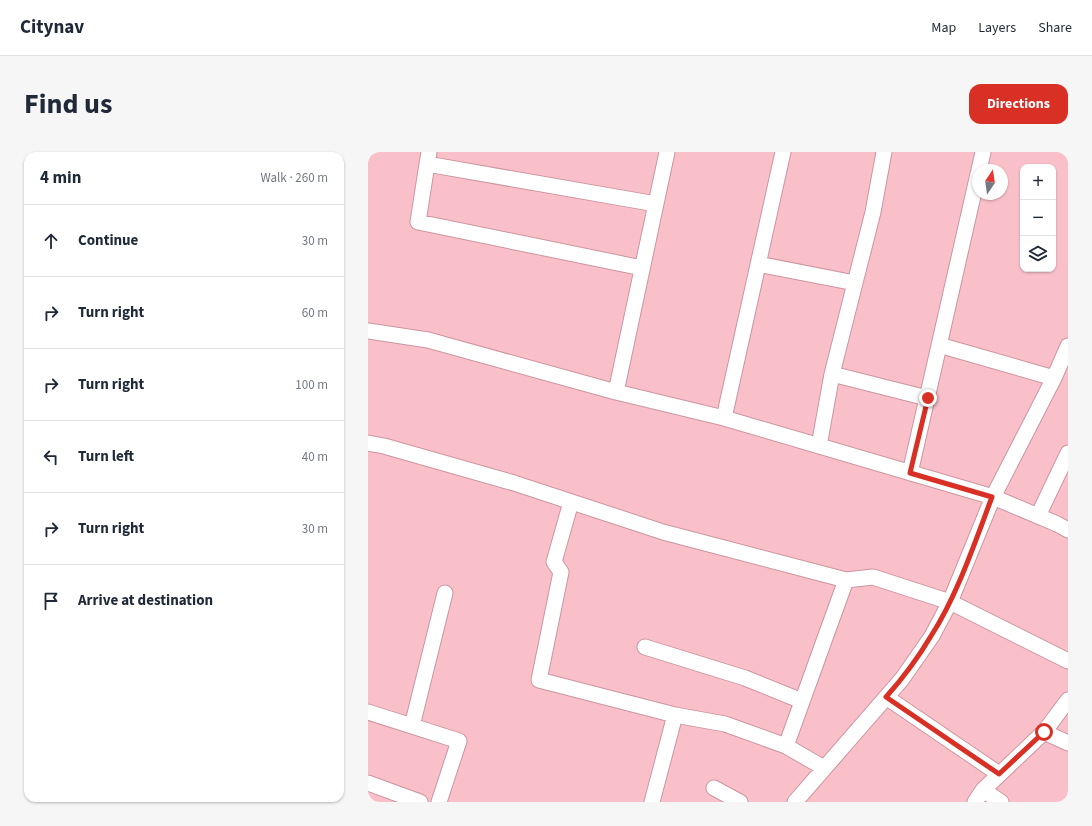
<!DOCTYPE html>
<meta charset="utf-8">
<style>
:root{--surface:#fff;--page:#f6f6f7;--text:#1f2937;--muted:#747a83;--line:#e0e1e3;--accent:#d93025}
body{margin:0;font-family:"Source Sans 3",sans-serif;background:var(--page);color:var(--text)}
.controls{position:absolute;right:12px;top:12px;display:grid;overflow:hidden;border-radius:8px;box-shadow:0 1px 3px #0004}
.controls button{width:36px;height:36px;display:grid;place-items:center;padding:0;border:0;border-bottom:1px solid var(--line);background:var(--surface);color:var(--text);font:20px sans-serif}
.compass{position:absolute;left:604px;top:12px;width:36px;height:36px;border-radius:50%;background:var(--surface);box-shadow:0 1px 3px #0004;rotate:13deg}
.stop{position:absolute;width:12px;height:12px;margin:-9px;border:3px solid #d93025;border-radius:50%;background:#fff}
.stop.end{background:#d93025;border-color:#fff;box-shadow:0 1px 4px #0008}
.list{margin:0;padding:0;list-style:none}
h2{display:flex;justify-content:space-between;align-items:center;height:52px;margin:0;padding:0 16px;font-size:17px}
h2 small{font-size:13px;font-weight:400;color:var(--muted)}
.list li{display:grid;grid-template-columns:26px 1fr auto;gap:12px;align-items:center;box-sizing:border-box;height:72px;padding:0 16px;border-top:1px solid var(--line)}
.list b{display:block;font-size:15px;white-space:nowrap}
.list em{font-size:13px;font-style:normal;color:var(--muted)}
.icon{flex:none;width:22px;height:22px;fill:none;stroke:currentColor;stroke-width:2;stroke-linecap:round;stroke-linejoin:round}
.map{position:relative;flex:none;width:700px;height:650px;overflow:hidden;border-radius:12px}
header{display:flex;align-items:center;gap:24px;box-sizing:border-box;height:56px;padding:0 20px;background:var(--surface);border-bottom:1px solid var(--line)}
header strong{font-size:19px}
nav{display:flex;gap:22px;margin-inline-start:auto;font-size:14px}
.intro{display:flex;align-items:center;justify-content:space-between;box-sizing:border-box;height:96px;padding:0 24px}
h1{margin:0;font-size:28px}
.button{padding:10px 18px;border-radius:12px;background:var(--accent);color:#fff;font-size:14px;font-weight:700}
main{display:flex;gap:24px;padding:0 24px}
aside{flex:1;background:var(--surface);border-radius:12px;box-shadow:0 1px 3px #0004}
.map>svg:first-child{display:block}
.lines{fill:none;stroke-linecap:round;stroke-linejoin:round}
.minor-casing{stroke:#cc959f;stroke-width:17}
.minor{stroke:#fff;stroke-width:15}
.route{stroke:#d93025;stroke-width:5}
</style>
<header>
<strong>Citynav</strong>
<nav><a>Map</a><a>Layers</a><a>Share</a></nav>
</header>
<div class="intro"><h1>Find us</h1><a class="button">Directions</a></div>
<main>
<aside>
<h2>4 min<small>Walk · 260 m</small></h2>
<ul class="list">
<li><svg class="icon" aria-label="ahead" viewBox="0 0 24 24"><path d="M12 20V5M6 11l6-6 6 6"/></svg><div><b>Continue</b></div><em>30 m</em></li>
<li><svg class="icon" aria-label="right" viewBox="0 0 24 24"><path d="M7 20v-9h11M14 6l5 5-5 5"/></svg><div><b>Turn right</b></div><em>60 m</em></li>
<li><svg class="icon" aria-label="right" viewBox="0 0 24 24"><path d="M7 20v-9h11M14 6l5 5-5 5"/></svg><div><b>Turn right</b></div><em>100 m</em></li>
<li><svg class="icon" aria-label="left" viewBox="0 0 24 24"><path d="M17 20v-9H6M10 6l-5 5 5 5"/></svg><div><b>Turn left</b></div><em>40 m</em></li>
<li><svg class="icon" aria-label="right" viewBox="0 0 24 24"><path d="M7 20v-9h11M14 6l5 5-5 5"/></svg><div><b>Turn right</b></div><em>30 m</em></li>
<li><svg class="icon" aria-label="arrive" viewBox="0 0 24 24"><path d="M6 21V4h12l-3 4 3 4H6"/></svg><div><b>Arrive at destination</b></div></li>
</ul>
</aside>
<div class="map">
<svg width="700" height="650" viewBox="0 0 700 650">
<rect width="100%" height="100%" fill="#fac0ca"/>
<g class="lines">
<defs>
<path id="minor" d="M61 0 59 12 288 52
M415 0 356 266 625 345 582 450 564 484 534 527 427 650
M59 12 50 70 274 116
M611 18 615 0
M390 112 487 131 505 60 516 0
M487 131 464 222 559 246
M0 179 60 188 248 240 299 0
M571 193 686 226
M700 194 686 226 625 345 689 372 700 378
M248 240 356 266
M0 291 16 294 146 331 295 380 478 428 418 594 456 616
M451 294 464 222
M542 321 610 22
M203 350 186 410 193 420 171 528 307 563
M670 364 700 301
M478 428 505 425 582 450 700 509
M277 495 377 526 434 549
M518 545 631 622
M0 560 91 589 71 650
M44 574 77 441
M676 580 700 591
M0 631 52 650
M346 636 372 650
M615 638 633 650
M284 650 307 563 357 572 418 594
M607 650 615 638 676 580 700 548"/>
</defs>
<use href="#minor" class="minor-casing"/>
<use href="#minor" class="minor"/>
</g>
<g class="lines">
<path class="route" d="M560 246 542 321 624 345C607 390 589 444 563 484 550 506 535 526 518 545L631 622 676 580"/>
</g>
</svg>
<div class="controls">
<button>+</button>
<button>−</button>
<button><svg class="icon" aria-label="layers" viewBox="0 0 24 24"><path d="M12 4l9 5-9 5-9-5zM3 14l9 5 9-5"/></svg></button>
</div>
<svg class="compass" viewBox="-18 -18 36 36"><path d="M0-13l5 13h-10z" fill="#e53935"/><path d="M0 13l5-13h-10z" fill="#747a83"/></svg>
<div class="stop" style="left:676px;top:580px"></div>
<div class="stop end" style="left:560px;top:246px"></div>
</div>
</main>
